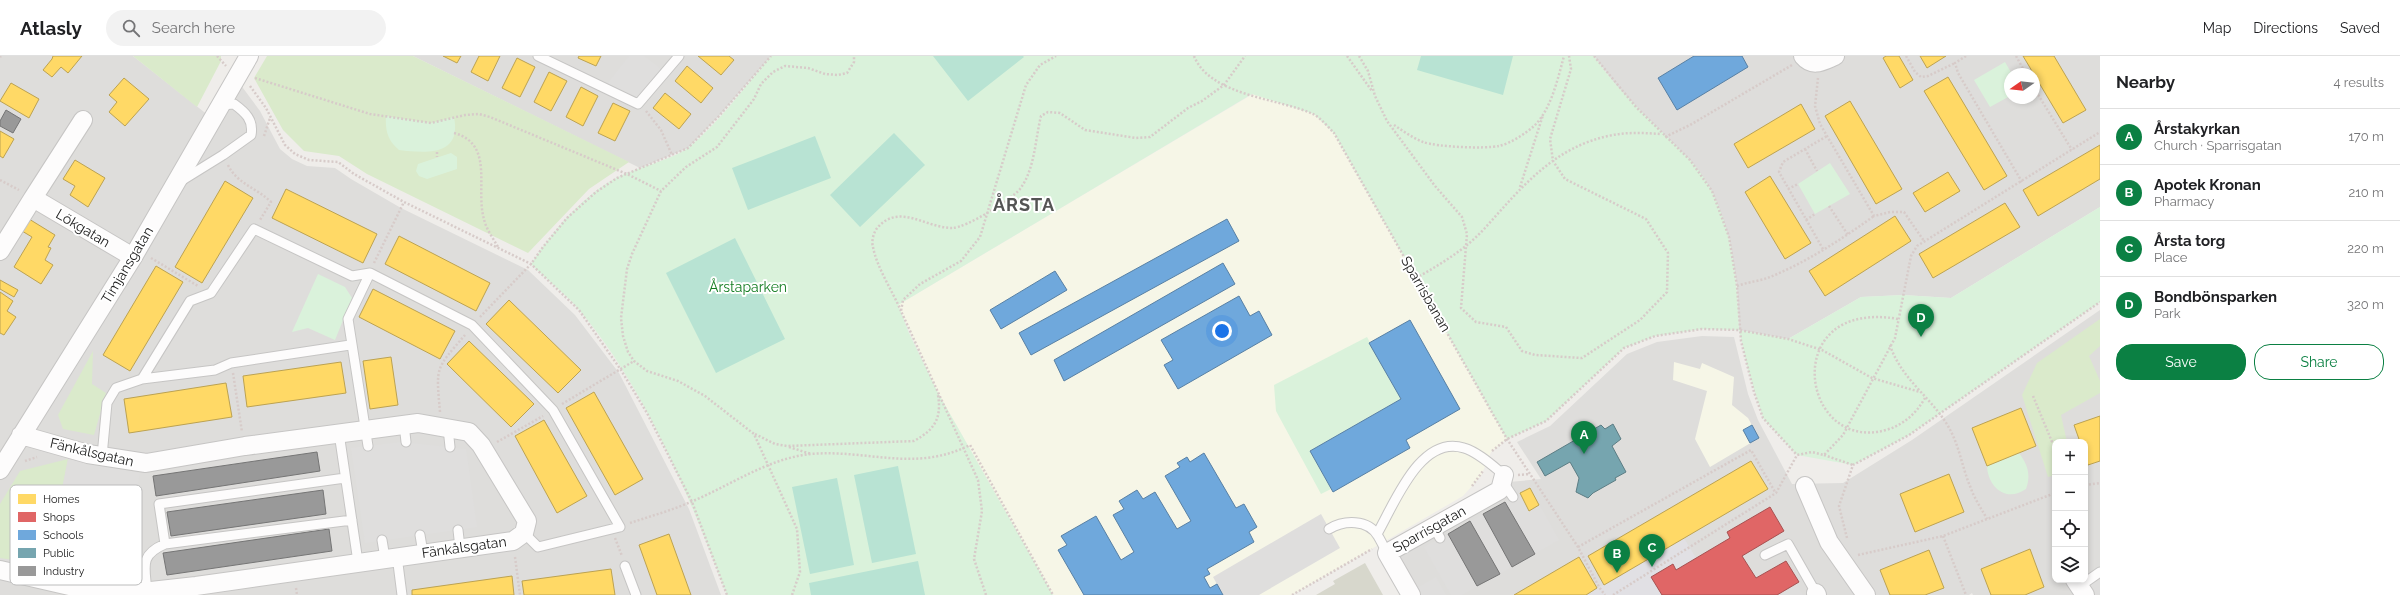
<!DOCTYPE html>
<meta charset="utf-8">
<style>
:root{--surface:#fff;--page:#f2f2f2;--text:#202124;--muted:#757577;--line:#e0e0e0;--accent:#0b8043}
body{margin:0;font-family:Raleway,sans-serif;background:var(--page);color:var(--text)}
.controls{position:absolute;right:12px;bottom:12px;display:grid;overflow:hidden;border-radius:8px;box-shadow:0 2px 6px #0003}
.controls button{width:36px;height:36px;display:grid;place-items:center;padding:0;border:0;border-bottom:1px solid var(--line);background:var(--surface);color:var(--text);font:20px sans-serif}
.compass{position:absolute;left:2004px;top:12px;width:36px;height:36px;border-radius:50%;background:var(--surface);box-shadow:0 2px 6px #0003;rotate:256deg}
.you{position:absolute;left:1222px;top:275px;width:14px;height:14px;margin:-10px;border:3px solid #fff;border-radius:50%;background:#1a73e8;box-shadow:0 0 0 6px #1a73e833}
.badge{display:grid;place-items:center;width:26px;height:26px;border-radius:50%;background:var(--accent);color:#fff;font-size:13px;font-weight:700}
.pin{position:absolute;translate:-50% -33px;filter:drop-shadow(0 1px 2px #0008)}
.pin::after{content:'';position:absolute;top:21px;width:14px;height:12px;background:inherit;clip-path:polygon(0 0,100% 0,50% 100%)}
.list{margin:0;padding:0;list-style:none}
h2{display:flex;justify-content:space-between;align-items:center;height:52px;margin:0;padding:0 16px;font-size:17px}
h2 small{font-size:13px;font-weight:400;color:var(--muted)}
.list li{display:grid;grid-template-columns:26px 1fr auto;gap:12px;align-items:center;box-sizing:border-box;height:56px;padding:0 16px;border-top:1px solid var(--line)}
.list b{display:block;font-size:15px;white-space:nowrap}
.list p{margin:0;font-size:13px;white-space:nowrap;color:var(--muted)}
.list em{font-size:13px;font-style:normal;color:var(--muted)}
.actions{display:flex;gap:8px;padding:12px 16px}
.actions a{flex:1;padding:9px 0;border:1px solid var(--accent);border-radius:16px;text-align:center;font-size:14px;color:var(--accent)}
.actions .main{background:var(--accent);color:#fff}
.icon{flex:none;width:22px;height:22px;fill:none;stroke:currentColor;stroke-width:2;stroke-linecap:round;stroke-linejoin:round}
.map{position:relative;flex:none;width:2100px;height:539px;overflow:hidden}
header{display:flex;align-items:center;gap:24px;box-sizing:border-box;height:56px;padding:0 20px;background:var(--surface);border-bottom:1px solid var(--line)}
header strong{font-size:19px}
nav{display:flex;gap:22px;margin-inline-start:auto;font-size:14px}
.search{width:280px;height:36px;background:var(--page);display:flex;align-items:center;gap:10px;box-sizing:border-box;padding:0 14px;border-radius:22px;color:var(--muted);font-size:15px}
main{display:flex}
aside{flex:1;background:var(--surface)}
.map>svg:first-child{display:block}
.residential{fill:#dedddb;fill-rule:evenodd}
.education{fill:#f6f6e7}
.construction{fill:#d7d7cc}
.grass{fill:#daeacb}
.park{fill:#daf2db}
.pitch{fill:#b8e3d3}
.parking{fill:#dfdedd}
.plaza{fill:#e1e0e4}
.homes{fill:#ffd966;stroke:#bca251}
.shops{fill:#e06666;stroke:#a75151}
.schools{fill:#6fa8dc;stroke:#5880a4}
.public{fill:#76a5af;stroke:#5c7d84}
.industry{fill:#999;stroke:#757575}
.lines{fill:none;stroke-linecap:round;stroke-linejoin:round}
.service-casing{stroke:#c6c5c4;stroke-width:11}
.minor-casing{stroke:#c6c5c4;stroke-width:20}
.path{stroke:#d7cbc9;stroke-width:2.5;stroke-dasharray:2 2;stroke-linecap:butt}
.service{stroke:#fdfcfc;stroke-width:9}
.minor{stroke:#fdfcfc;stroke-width:18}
.labels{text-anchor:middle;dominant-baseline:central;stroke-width:4;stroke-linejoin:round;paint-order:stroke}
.street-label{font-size:14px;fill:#212121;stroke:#fff}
.park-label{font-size:14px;fill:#127c20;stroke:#fff}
.district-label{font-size:18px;font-weight:bold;letter-spacing:1px;fill:#545454;stroke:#fff}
.key{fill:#fff;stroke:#bcbcbc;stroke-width:1}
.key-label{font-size:11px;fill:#212121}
</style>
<header>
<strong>Atlasly</strong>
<div class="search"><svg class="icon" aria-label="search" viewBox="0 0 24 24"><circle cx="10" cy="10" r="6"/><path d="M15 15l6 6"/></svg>Search here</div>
<nav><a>Map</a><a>Directions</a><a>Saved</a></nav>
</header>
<main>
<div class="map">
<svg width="2100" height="539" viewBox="0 0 2100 539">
<rect width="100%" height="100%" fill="#efedea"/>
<path class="residential" d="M0 0H133L218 67 240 28 260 55 280 93 292 103 307 110 335 112 351 123 401 152 528 214 575 259 619 317 689 453 721 539H0Z
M413 0H771L719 60 688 92 640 112Z
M1594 0H2100V151L1951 242 1903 239 1861 241 1788 283 1739 274 1737 230 1729 181 1665 81 1615 28ZM2010 18H2034V42H2010Z
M2100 254V539H1973L1972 537 1969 539H1419L1396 499 1509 426 1541 423 1517 386 1550 370 1627 298 1657 286 1702 280 1734 281 1748 338 1758 364 1792 428 1843 427 1912 384ZM2055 386H2085V524H2055Z"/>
<path class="education" d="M1253 38 1314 58 1334 77 1507 383 1491 396 1481 420 1463 440 1292 539H1053L937 335 898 249Z
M1674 306 1700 313 1702 307 1734 321 1732 349 1748 362 1759 382 1710 411 1695 383 1707 335 1673 324Z"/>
<path class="construction" d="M1365 507 1383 539H1316L1335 528 1333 525Z"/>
<path class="grass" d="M133 0H221V5L197 51Z
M267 0H413L629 106 589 133 528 197 367 118 339 100 304 95 283 74 254 22Z
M2100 263V290L2089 300 2100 325V337L2061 359 2067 386H2055V419L2048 421 2022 339 2037 307Z
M93 295 92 328 106 337 94 379 63 373 58 359Z
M68 403 47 509 0 502V448L20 415Z"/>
<path class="park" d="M771 0H1594C1620 39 1657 69 1689 103 1731 147 1737 216 1739 274L1788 283 1861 241 1903 239 1951 242 2100 151V246L1909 379 1853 409 1797 399 1763 362 1748 314 1739 274 1702 273 1655 280 1624 292 1546 365 1507 383 1334 77 1314 58 1252 38 898 249 909 277 937 335 1053 539H727C690 443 647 334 580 255 566 238 547 224 531 208 553 175 581 141 616 122 635 112 675 103 689 91 720 66 745 30 771 0Z
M2005 6 2012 18H2010V40L1990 51 1974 24Z
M386 60 431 67 454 61C462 101 425 97 399 94 388 85 385 75 386 60Z
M451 97 457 101V113L427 123 419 120 416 115 418 108Z
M1830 107 1850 138 1815 158 1798 128Z
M318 218 345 231 352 242 335 284 308 272 292 276Z
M1367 281 1401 343 1310 395 1331 433 1321 438 1276 355 1274 329Z
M2019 397C2028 409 2031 419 2026 433 2006 447 1988 431 1987 410Z"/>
<path class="pitch" d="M933 0H1023L1024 1 968 45Z
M1421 0H1513L1503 39 1417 14Z
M894 77 925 109 860 171 830 139Z
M815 80 831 122 748 154 732 112Z
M735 182 785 283 716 317 666 217Z
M898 410 916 498 872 507 854 419Z
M837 422 854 509 810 518 792 431Z
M918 505 925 539H811L809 527Z"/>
<path class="parking" d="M629 0H644L665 16 638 48 604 32Z
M401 386 466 393 477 471 365 487 351 392Z
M68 403 140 417 119 524 47 509Z
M1530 432 1559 484 1462 539H1451L1424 491Z
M1321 458 1340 492 1259 539H1223L1213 521Z
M2100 516V539H2085L2080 530Z
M1436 521 1446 539H1411L1410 536Z
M1796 528 1803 539H1777Z"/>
<path class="plaza" d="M1684 482 1696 502 1676 514 1673 508 1651 521 1662 539H1586Z"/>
<path class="homes" d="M53 0H82L68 17 61 11 52 21 43 14 52 3Z
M443 0H461L457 7Z
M479 0H500L488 25 471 16Z
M579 0H601L596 10 578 2Z
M698 0H729L734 4 721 19Z
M1886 0H1899L1913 24 1900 32 1883 2Z
M1920 0H1946L1927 12Z
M2023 0H2054L2086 54 2063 67Z
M517 2 535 11 520 41 502 32Z
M687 10 713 32 701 47 675 25Z
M549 16 567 25 551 55 534 46Z
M1948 21 2007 120 1984 134 1924 35Z
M124 22 149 43 125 70 109 56 117 46 109 39Z
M11 27 39 43 29 62 0 45Z
M581 31 598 40 583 70 566 61Z
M665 37 691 58 679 73 653 52Z
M1850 45 1902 133 1876 148 1825 60Z
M613 47 630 55 615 85 598 77Z
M1801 48 1815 73 1748 112 1734 88Z
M0 75 14 83 3 102 0 100Z
M2100 89V123L2038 160 2023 134Z
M75 104 105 122 88 151 70 139 75 130 63 123Z
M1948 116 1960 135 1925 156 1913 137Z
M1770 120 1811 187 1785 203 1745 136Z
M225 125 253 142 202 227 175 211Z
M286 133 377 178 363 207 272 162Z
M2005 147 2020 171 1933 222 1919 198Z
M1895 160 1911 185 1825 240 1809 215Z
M29 163 55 179 48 191 51 192 45 204 53 209 41 228 14 211 32 181 22 175Z
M399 180 490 227 476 255 385 208Z
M156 210 183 226 130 315 103 299Z
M0 224 18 234 14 241 0 233Z
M373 233 455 275 440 303 359 261Z
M0 236 13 245 7 255 16 261 4 279 0 277Z
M509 244 581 314 558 337 486 268Z
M469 285 534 348 511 371 447 308Z
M391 301 398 349 370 353 363 305Z
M341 306 346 337 247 351 243 320Z
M226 327 232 361 129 377 124 343Z
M594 336 643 423 615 439 566 352Z
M2021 352 2036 390 1987 410 1972 372Z
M2100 360V405L2088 409 2085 399V386H2080L2074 369Z
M544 364 587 440 557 457 515 380Z
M1751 405 1768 433 1604 529 1588 500Z
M1949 418 1964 456 1915 476 1900 438Z
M1530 432 1539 449 1529 455 1520 437Z
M669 478 691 539H657L639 489Z
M2030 493 2044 531 2025 539H1991L1981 513Z
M1929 494 1944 532 1925 539H1890L1880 514Z
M1579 501 1597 532 1586 539H1514Z
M611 513 615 539H524L522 525Z
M512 520 514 539H412V534Z"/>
<path class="shops" d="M1770 451 1784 475 1742 500 1756 522 1786 505 1799 526 1777 539H1662L1651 521 1673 508 1676 514 1730 482 1727 476Z"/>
<path class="schools" d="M1694 0H1742L1748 11 1677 54 1658 22Z
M1227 163 1239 185 1031 299 1019 277Z
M1223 207 1235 228 1064 325 1054 304Z
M1055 215 1067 234 1001 273 990 254Z
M1239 240 1250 260 1259 255 1272 279 1178 333 1164 309 1173 304 1161 284Z
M1410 264 1460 353 1406 384 1410 392 1333 436 1310 395 1401 343 1369 287Z
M1752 369 1759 382 1750 387 1743 374Z
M1204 397 1236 452 1244 448 1257 471 1249 476 1254 486 1207 513 1210 518 1204 521 1210 532 1217 528 1223 539H1084L1058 494 1067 489 1061 480 1096 460 1121 504 1134 496 1113 459 1124 453 1119 445 1137 434 1143 443 1155 436 1177 473 1191 465 1165 420 1180 411 1177 407 1187 401 1190 406Z"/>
<path class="public" d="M1613 368 1621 383 1612 390 1626 416 1615 422 1616 424 1593 437 1588 442 1576 436 1579 422 1570 406 1545 420 1537 406 1601 369 1605 373Z"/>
<path class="industry" d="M6 54 21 63 13 77 0 70V65Z
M317 396 320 415 156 440 153 420Z
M323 434 326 458 171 480 167 456Z
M1505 446 1535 498 1512 511 1483 458Z
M1470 465 1500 518 1477 530 1448 478Z
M329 473 332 495 167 519 163 497Z"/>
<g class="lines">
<defs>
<path id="service" d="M538 0 638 48 679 0
M181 125 223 99 251 79C254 64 245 56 234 48L221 49
M142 323 190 245 211 237 254 173 352 220 370 217 472 269 553 354 620 471 538 491 524 477
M404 368 406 386
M448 372 450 391
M339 377 358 506
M368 390 348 263 370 217
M102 400 107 347 116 332 142 323 215 314 231 307 350 289
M1503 426 1513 441
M1434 471 1440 482
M1329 473C1344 464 1368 463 1378 480 1381 485 1384 491 1387 497
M458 474 460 492
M1377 478C1394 449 1420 378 1464 392 1478 396 1493 410 1504 419
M420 479 423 497
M382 484 385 502
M165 488 159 448 345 422
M1765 499 1788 488 1816 537 1813 538
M397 500 402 539
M625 510 636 539
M60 528 63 513
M2080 530 2100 516
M147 535C145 511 139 499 165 488L352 464
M99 539 103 520"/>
<path id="minor" d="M1803 0C1813 12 1823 5 1835 0
M83 64 33 142 133 201
M0 195 33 142
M0 414 133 201 249 0
M1805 430 1829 486 1866 539
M0 514 100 537 124 538 196 530 513 485 524 477 527 465 481 389 469 376 418 367 245 390 146 407 88 398 21 379
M2075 524 2085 539
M1816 537 1817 539
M1411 539 1387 497 1500 434 1504 419"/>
</defs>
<use href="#service" class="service-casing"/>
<use href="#minor" class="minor-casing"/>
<path class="path" d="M217 0 226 10
M1194 0C1210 40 1278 42 1313 58 1321 62 1328 71 1334 77L1507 383 1578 491 1599 531 1605 539
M1347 0 1372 35
M1359 0 1368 15 1375 40 1387 65 1435 130 1462 161 1467 178 1461 252 1476 266 1506 271 1522 295 1535 299 1582 302 1640 264 1667 236 1668 197 1646 163 1565 123 1553 105 1550 83 1571 13 1569 0
M1594 0 1636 51 1690 104 1712 135 1729 181 1737 230 1741 285 1754 336 1763 362 1797 399
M1906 0 1915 16 1921 21 1928 20 1955 7
M1966 0 1955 7 1958 17 2022 126
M2016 0 2026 18
M0 1 1 0
M255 22 370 58 431 67 465 59 479 58 490 61 627 118 661 135
M1818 22 1815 50 1820 68 1874 160 1890 156H1904L1924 185
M250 30 266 52 285 89 295 98 309 104 338 106 354 118 404 146 531 208 579 254 621 314 647 357 692 446 727 539
M2034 32 2072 94
M646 55 661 74 672 99
M1394 69C1403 75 1413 82 1423 86 1437 91 1485 93 1499 90 1511 87 1525 78 1534 70 1551 54 1558 22 1564 0
M454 77C495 88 475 133 484 163 486 173 493 182 498 191
M264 80 270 62
M1665 81 1690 69 1792 9
M1805 93 1817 115
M437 96V101
M228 109C237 128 257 132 271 146L260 164
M0 124 19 134
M1520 131 1543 59
M1788 133 1798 128
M1829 150 1848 179
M1806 164 1815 158
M1823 193 1779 116 1783 106 1827 80
M151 202 198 230
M374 207 404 146
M1416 222C1441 208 1466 193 1485 172 1522 131 1554 90 1613 79 1628 76 1645 77 1661 78
M1737 230C1748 226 1760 225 1770 221 1807 206 1842 183 1874 160
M901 255C892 234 877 212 873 191 871 185 874 175 878 171 900 147 926 172 952 172 966 172 1011 144 1020 133 1035 113 1035 84 1041 60L1048 56 1060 57 1085 74 1136 82 1150 81 1188 52 1202 45 1224 29 1245 0
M480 261 531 208 543 191 567 162 596 136 617 122 688 92 719 60 771 0
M1898 263C1778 242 1800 398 1886 374 1903 369 1916 358 1925 342
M1890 289C1901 323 1931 341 1948 370 1959 388 1962 411 1970 430 1974 442 1981 452 1987 463
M233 317 242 376
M2033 340 2055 393
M562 348 634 305
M440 356C436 310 435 314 465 279
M755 378 775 388 787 390 914 385C934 374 942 363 938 339
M497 386 543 360
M789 391 811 398
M1492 395 1507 383 1546 365 1624 292 1655 280 1702 273 1739 274 1788 283 1822 294 1872 322 1920 336
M1824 399 1853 409
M25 405 37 401
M1518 419 1530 418
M2085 429 2100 427
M1472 430 1483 415
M630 467C651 460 673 454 693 445 731 429 769 402 811 398 868 393 914 417 970 389L1053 539
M1943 480 1966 539
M615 482 622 500
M1847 482 1839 450 1853 409 1909 379 2100 246
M1578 491 1751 394 1775 436
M1858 499 1943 480 2055 437
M515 501 520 539
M296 532 297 539
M792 539 800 516 797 473 754 378 705 340 678 325 647 315 634 305 628 296 623 280 621 262 627 213 632 198 661 135 686 111 717 91 754 43 761 28 773 16 785 10 808 12 825 18 838 19 847 17 854 6V0
M986 539 974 503 982 455 978 424 901 255 903 244 920 228 961 205 980 181 1026 29 1040 9 1056 0
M1292 539 1372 493
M1613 539 1776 437 1797 399 1812 396 1824 399 1843 379 1895 282 1911 200 1917 190 2100 76"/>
<use href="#service" class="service"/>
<use href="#minor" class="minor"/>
</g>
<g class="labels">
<g class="street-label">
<text transform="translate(83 172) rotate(31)">Lökgatan</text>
<text transform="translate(127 209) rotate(-59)">Timjansgatan</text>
<text transform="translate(1426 238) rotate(60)">Sparrisbanan</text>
<text transform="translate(92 396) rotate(13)">Fänkålsgatan</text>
<text transform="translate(1429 473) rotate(-29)">Sparrisgatan</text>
<text transform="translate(464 491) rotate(-8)">Fänkålsgatan</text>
</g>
<g class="park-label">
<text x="748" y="231">Årstaparken</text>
</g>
<g class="district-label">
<text x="1024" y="148">ÅRSTA</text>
</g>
</g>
<rect x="10" y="429" width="132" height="100" rx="6" class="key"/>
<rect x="18" y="438" width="18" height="10" fill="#ffd966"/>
<rect x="18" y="456" width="18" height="10" fill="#e06666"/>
<rect x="18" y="474" width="18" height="10" fill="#6fa8dc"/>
<rect x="18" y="492" width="18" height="10" fill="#76a5af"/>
<rect x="18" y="510" width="18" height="10" fill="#999"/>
<g class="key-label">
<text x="43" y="447">Homes</text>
<text x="43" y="465">Shops</text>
<text x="43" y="483">Schools</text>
<text x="43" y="501">Public</text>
<text x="43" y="519">Industry</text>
</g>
</svg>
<div class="controls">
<button>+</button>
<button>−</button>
<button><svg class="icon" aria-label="locate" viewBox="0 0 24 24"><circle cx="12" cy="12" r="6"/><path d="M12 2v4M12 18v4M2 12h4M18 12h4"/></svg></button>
<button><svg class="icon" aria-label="layers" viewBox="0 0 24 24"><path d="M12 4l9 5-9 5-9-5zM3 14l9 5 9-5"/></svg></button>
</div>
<svg class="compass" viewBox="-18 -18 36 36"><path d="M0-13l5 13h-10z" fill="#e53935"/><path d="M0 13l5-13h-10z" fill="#757577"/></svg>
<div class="you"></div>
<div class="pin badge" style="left:1584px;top:398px">A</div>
<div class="pin badge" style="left:1617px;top:517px">B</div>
<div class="pin badge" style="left:1652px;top:511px">C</div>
<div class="pin badge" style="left:1921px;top:281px">D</div>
</div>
<aside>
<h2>Nearby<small>4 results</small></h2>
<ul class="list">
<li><span class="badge">A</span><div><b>Årstakyrkan</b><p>Church · Sparrisgatan</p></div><em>170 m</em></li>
<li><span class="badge">B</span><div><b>Apotek Kronan</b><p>Pharmacy</p></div><em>210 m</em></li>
<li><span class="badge">C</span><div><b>Årsta torg</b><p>Place</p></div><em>220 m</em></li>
<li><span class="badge">D</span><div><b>Bondbönsparken</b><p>Park</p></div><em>320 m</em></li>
</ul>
<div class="actions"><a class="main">Save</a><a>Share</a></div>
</aside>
</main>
